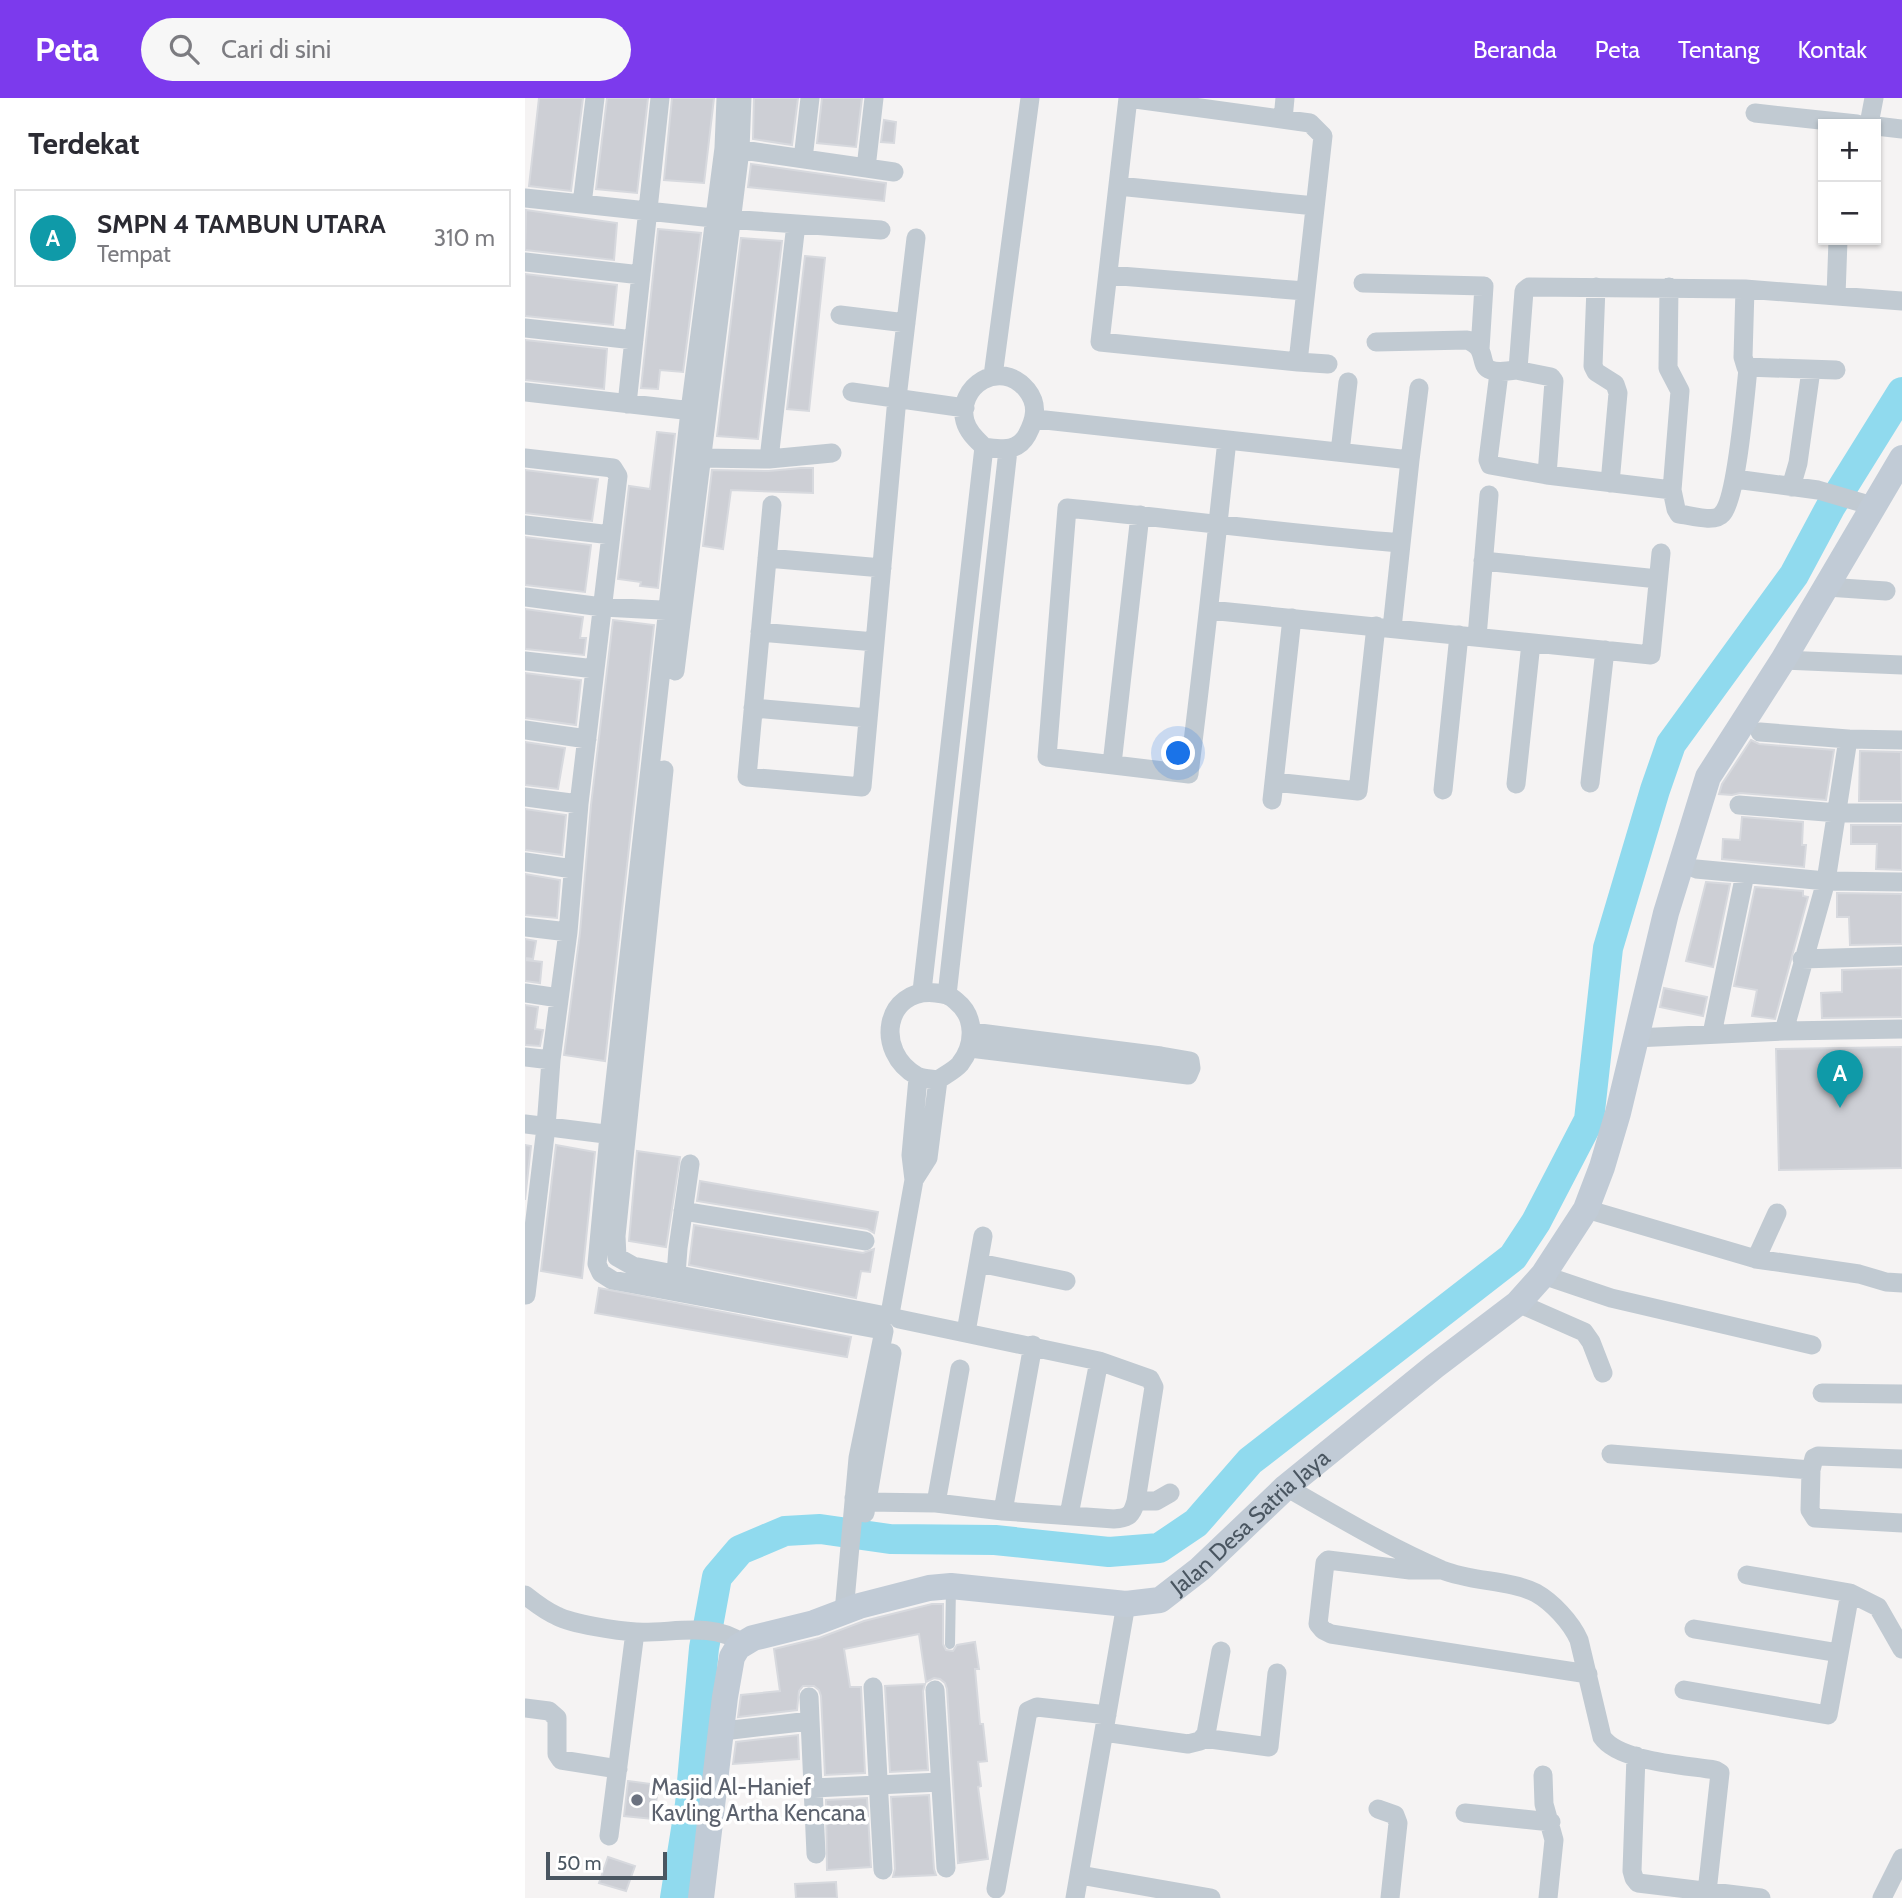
<!DOCTYPE html>
<html lang="id">
<meta charset="utf-8">
<style>
:root{--surface:#fff;--page:#f7f7f7;--text:#2b2b33;--muted:#7c7c81;--line:#e1e1e2;--accent:#7c3aed}
body{margin:0;font-family:Cabin,sans-serif;background:var(--page);color:var(--text)}
.controls{position:absolute;right:21px;top:21px;display:grid;overflow:hidden;border-radius:0px;box-shadow:0 2px 5px #0004}
.controls button{width:63px;height:63px;display:grid;place-items:center;padding:0;border:0;border-bottom:2px solid var(--line);background:var(--surface);color:var(--text);font:35px sans-serif}
.scale{position:absolute;left:21px;bottom:18px;width:121px;box-sizing:border-box;padding-left:7px;border:4px solid #4a5661;border-top:0;font-size:19px;line-height:24px;white-space:nowrap;color:#4a5661;-webkit-text-stroke:5px #fff;paint-order:stroke}
.you{position:absolute;left:654px;top:656px;width:24px;height:24px;margin:-18px;border:5px solid #fff;border-radius:50%;background:#1a73e8;box-shadow:0 0 0 10px #1a73e833}
.badge{display:grid;place-items:center;width:46px;height:46px;border-radius:50%;background:var(--accent);color:#fff;font-size:23px;font-weight:700}
.pin{position:absolute;translate:-50% -58px;filter:drop-shadow(0 2px 4px #0008)}
.pin::after{content:'';position:absolute;top:37px;width:24px;height:21px;background:inherit;clip-path:polygon(0 0,100% 0,50% 100%)}
.list{margin:0;padding:0;list-style:none}
h2{display:flex;justify-content:space-between;align-items:center;height:91px;margin:0;padding:0 28px;font-size:30px}
h2 small{font-size:23px;font-weight:400;color:var(--muted)}
.list li{display:grid;grid-template-columns:46px 1fr auto;gap:21px;align-items:center;box-sizing:border-box;height:98px;margin:0 14px 14px;padding:0 14px;border:2px solid var(--line);border-radius:0px}
.list b{display:block;font-size:26px;white-space:nowrap}
.list p{margin:0;font-size:23px;white-space:nowrap;color:var(--muted)}
.list em{font-size:23px;font-style:normal;color:var(--muted)}
.icon{flex:none;width:38px;height:38px;fill:none;stroke:currentColor;stroke-width:2;stroke-linecap:round;stroke-linejoin:round}
.map{position:relative;flex:none;width:1377px;height:1800px;overflow:hidden}
header{display:flex;align-items:center;gap:42px;box-sizing:border-box;height:98px;padding:0 35px;background:var(--accent);color:#fff}
header strong{font-size:33px}
nav{display:flex;gap:38px;margin-inline-start:auto;font-size:24px}
.search{width:490px;height:63px;background:var(--page);display:flex;align-items:center;gap:18px;box-sizing:border-box;padding:0 24px;border-radius:38px;color:var(--muted);font-size:26px}
main{display:flex}
aside{flex:1;background:var(--surface)}
.map>svg:first-child{display:block}
.lines{fill:none;stroke-linecap:round;stroke-linejoin:round}
.river{stroke:#90daee;stroke-width:30}
.building{fill:#cdcfd5;stroke:#d7d9de;stroke-width:2}
.lane{stroke:#c1cad2;stroke-width:10}
.street{stroke:#c1cad2;stroke-width:19}
.secondary{stroke:#c1cbd6;stroke-width:26}
.worship-dot{fill:#6b7280;stroke:#fff;stroke-width:2.5}
.labels{text-anchor:middle;dominant-baseline:central;stroke-width:7;stroke-linejoin:round;paint-order:stroke}
.street-label{font-size:23px;fill:#4a5661;stroke:#fff}
.worship-label{font-size:23px;fill:#5b616d;stroke:#fff;text-anchor:start}
</style>
<header>
<strong>Peta</strong>
<div class="search"><svg class="icon" aria-label="search" viewBox="0 0 24 24"><circle cx="10" cy="10" r="6"/><path d="M15 15l6 6"/></svg>Cari di sini</div>
<nav><a>Beranda</a><a>Peta</a><a>Tentang</a><a>Kontak</a></nav>
</header>
<main>
<aside>
<h2>Terdekat<small></small></h2>
<ul class="list">
<li><span class="badge" style="background:#0f9aa8">A</span><div><b>SMPN 4 TAMBUN UTARA</b><p>Tempat</p></div><em>310 m</em></li>
</ul>
</aside>
<div class="map">
<svg width="1377" height="1800" viewBox="0 0 1377 1800">
<rect width="100%" height="100%" fill="#f5f3f3"/>
<g class="lines">
<path class="river" d="M150 1800 165 1706 179 1550 192 1479 215 1452 260 1433 295 1431 365 1441 470 1442 584 1454 634 1450 671 1425 725 1363 988 1159 1011 1124 1064 1022 1083 850 1130 692 1146 646 1269 477 1306 408 1377 294"/>
</g>
<path class="building" d="M14 0H58L46 93 4 88Z
M82 0H123L112 95 71 91Z
M147 0H189L179 85 139 82Z
M229 0H273L267 47 228 41Z
M297 0H337L331 49 292 45Z
M359 22 371 24 369 45 356 44Z
M226 66 361 85 359 103 223 89Z
M1 112 92 125 89 162 0 152Z
M133 131 176 135 158 274 135 272 133 291 116 290Z
M216 140 257 143 233 341 192 338Z
M280 158 300 160 284 313 262 311Z
M0 176 92 187 88 227 0 218Z
M0 242 82 251 79 291 0 282Z
M132 334 150 336 133 490 115 488 116 484 93 481 104 388 125 391Z
M276 370H288V395L206 392 198 451 178 448 187 372 244 373Z
M0 372 73 381 67 423 0 415Z
M0 439 66 447 60 494 0 487Z
M0 511 58 519 55 540H61L59 557 0 551Z
M88 522 129 527 80 963 39 957 55 835 66 707Z
M0 575 56 582 51 627 0 620Z
M1226 642 1234 646 1309 652 1301 702 1215 695 1207 697 1194 696 1197 686Z
M0 644 40 650 33 691 0 687Z
M1335 653 1376 654 1377 703H1334Z
M0 711 41 717 37 757 0 752Z
M1217 719 1278 724 1277 747H1281L1279 769 1197 761 1198 741 1215 742Z
M1326 727H1377V772L1351 771 1352 746H1326Z
M0 776 35 782 32 820 0 817Z
M1181 784 1205 786 1188 869 1161 863Z
M1230 789 1278 793V798L1283 799 1250 921 1227 918 1232 892 1209 888Z
M1312 795 1377 796V846L1325 847 1324 819H1312Z
M0 841 11 843 8 861 0 860Z
M0 862 17 864 15 885 0 883Z
M1377 870V919L1297 920 1296 895 1317 894V872Z
M1139 890 1182 899 1178 918 1135 909Z
M0 907 13 909 10 931 18 932 15 948 0 947Z
M1377 949V1070L1254 1072 1251 951Z
M0 1047 6 1048 0 1102Z
M31 1047 70 1054 57 1180 16 1173Z
M112 1053 155 1059 141 1149 104 1143Z
M175 1083 353 1114 349 1135 342 1131 172 1103Z
M169 1127 338 1155 349 1151 345 1174 336 1173 331 1200 164 1167Z
M74 1190 326 1239 322 1259 70 1215Z
M407 1506H418V1546L421 1552 428 1553 432 1547 450 1544 454 1571H450L455 1626H458L462 1663 453 1664 456 1688 453 1689 463 1761 433 1765 422 1591 420 1585 415 1581 409 1580 401 1584 394 1536 319 1551 325 1589H336L340 1675 300 1677 296 1598 294 1592 289 1588H278L274 1593 272 1612 213 1619 216 1597 255 1593 249 1551 294 1540 339 1523Z
M400 1586 398 1593 403 1672 365 1674 360 1588Z
M273 1637 274 1661 208 1666 211 1644Z
M103 1683 134 1687 128 1721 99 1718Z
M404 1697 409 1771 411 1777 368 1779 370 1771 366 1699Z
M342 1700 346 1769 302 1772 301 1702Z
M83 1759 110 1768 101 1793 74 1785Z
M311 1784 312 1800H271L270 1786Z"/>
<g class="lines">
<path class="lane" d="M425 1546 426 1489"/>
<path class="street" d="M201 0 199 50 165 313 84 1037 72 1166 76 1175 87 1182 357 1232
M603 0 575 244 773 264 798 38 785 25 603 0
M1230 15 1332 26
M758 21 760 0
M1344 26 1349 0
M1351 28 1377 31
M204 50 369 74
M278 61 285 0
M341 70 349 0
M593 88 790 108
M0 100 188 120 356 132
M57 106 70 0
M0 164 116 177
M583 177 780 193
M838 185 959 188 955 251
M1071 189 1068 268 1071 274 1090 286 1093 295 1085 385
M1144 189 1143 270 1155 293 1147 392 1151 411 1154 416C1164 417 1190 425 1197 416 1212 401 1220 297 1223 271
M1220 191 1218 259 1221 269 1311 272
M1311 198 1313 142
M315 217 381 225
M0 230 109 242
M851 244 942 242C972 253 940 280 991 272L993 271 999 193 1004 189 1220 191 1377 203
M773 264 803 266
M991 272 1026 279 1029 283 1022 377
M974 275 963 362 965 367 1022 377 1147 392
M468 278 505 0
M0 294 176 314
M327 294 440 310
M102 306 135 0
M511 321 885 362 894 290
M702 342C690 454 678 565 664 676L522 659 542 410C654 421 764 436 876 445
M815 354 823 284
M0 360 88 370 93 378 54 706 43 834 26 962 21 1029 1 1197
M176 360 244 361 307 355
M244 361 271 126
M1210 381 1293 392 1348 408
M1266 389 1273 365 1286 272
M247 407 222 679 337 689 372 300 391 140
M0 427 86 437
M242 460 357 470
M958 463 1133 481
M1302 489 1361 493
M0 499 77 509 156 513
M684 512 1126 557 1136 455
M867 530 885 362
M235 534 350 544
M952 539 964 397
M1258 562 1377 567
M0 563 70 571
M150 573 215 52 217 0
M228 610 343 620
M0 632 62 641
M1235 634 1323 641 1377 642
M587 666 615 417
M139 672 91 1138 92 1159 108 1168 361 1218
M749 684 833 693 851 528
M1065 685 1080 552
M991 686 1006 545
M918 692 934 537
M0 699 54 706
M747 702 767 520
M1214 707 1313 715H1377
M0 764 48 771
M1171 771 1301 783 1377 784
M0 829 43 834
M1277 861 1377 858
M397 893 459 349C451 341 443 334 440 323 431 289 475 259 502 292 514 307 510 322 502 337 492 355 476 351 459 349
M0 895 34 900
M422 897 483 352
M1259 933 1301 783 1323 641
M1187 936 1220 776
M1110 940 1259 933 1377 931
M445 950 663 977 666 970 665 963 636 958 447 934
M0 959 26 962
M0 1026 96 1038
M389 1082 403 1060 413 982C420 977 430 972 435 966 450 947 451 919 431 903 425 897 419 896 411 895 359 889 349 954 392 978 397 981 407 981 413 982
M1061 1111 1231 1161 1334 1176 1361 1184 1377 1185
M158 1113 340 1143
M1231 1161 1252 1115
M454 1165 541 1183
M1018 1177 1086 1200 1287 1247
M150 1190 153 1150 165 1066
M993 1205 1059 1234 1066 1244 1078 1275
M365 1216 389 1082 386 1057 393 980
M441 1234 458 1138
M1297 1295 1377 1296
M1086 1356 1286 1372 1285 1412 1290 1420 1377 1425
M1286 1372 1289 1360 1293 1358 1377 1361
M761 1389C812 1418 863 1449 917 1472 947 1484 985 1482 1011 1495 1027 1504 1046 1524 1054 1542L1077 1639C1094 1664 1161 1667 1190 1672L1195 1675 1182 1794
M329 1400 341 1404 411 1405 478 1413 589 1421C604 1420 607 1417 611 1403L629 1289 625 1281 574 1263 374 1221
M611 1403H631L645 1395
M411 1405 435 1271
M478 1413 508 1247
M340 1415 367 1255
M544 1417 574 1263
M915 1472H885L803 1462 800 1465 793 1526 798 1532 806 1536 1063 1576
M1222 1477 1325 1495 1353 1509 1377 1551
M0 1497C10 1505 20 1513 32 1518 47 1526 93 1533 111 1534 146 1536 187 1523 217 1545
M319 1514 333 1360 359 1233
M1169 1531 1314 1555
M348 1589 358 1772
M410 1592 421 1770
M1159 1592 1303 1617 1325 1495
M284 1599 291 1756
M0 1610 24 1613 32 1620V1656L36 1662 93 1671
M198 1633 285 1623
M579 1634 663 1646 675 1643 681 1636 696 1553
M678 1640 744 1649 752 1575
M1111 1658 1107 1773 1109 1780 1113 1785 1236 1800
M1018 1677 1019 1706 1029 1742 1023 1800
M289 1690 415 1684
M853 1711 870 1717 873 1725 865 1800
M940 1715 1026 1724
M84 1738 110 1534
M555 1777 686 1800
M471 1791 503 1613 512 1609 582 1617
M550 1800 601 1506
M1357 1800 1377 1760"/>
<path class="secondary" id="s1" d="M176 1800 200 1599 207 1559 213 1549 228 1540 289 1525 334 1508 404 1490 426 1488 601 1506 635 1502 675 1471 761 1389 910 1268 993 1205 1018 1177 1061 1111 1077 1069 1093 1015 1141 815 1183 679 1258 562 1377 360"/>
</g>
<circle class="worship-dot" cx="112" cy="1702" r="7"/>
<g class="labels">
<g class="street-label">
<text stroke="none"><textPath href="#s1" startOffset="807">Jalan Desa Satria Jaya</textPath></text>
</g>
<g class="worship-label">
<text x="126" y="1689">Masjid Al-Hanief<tspan x="126" dy="26">Kavling Artha Kencana</tspan></text>
</g>
</g>
</svg>
<div class="controls">
<button>+</button>
<button>−</button>
</div>
<div class="scale">50 m</div>
<div class="you"></div>
<div class="pin badge" style="left:1315px;top:1010px;background:#0f9aa8">A</div>
</div>
</main>
